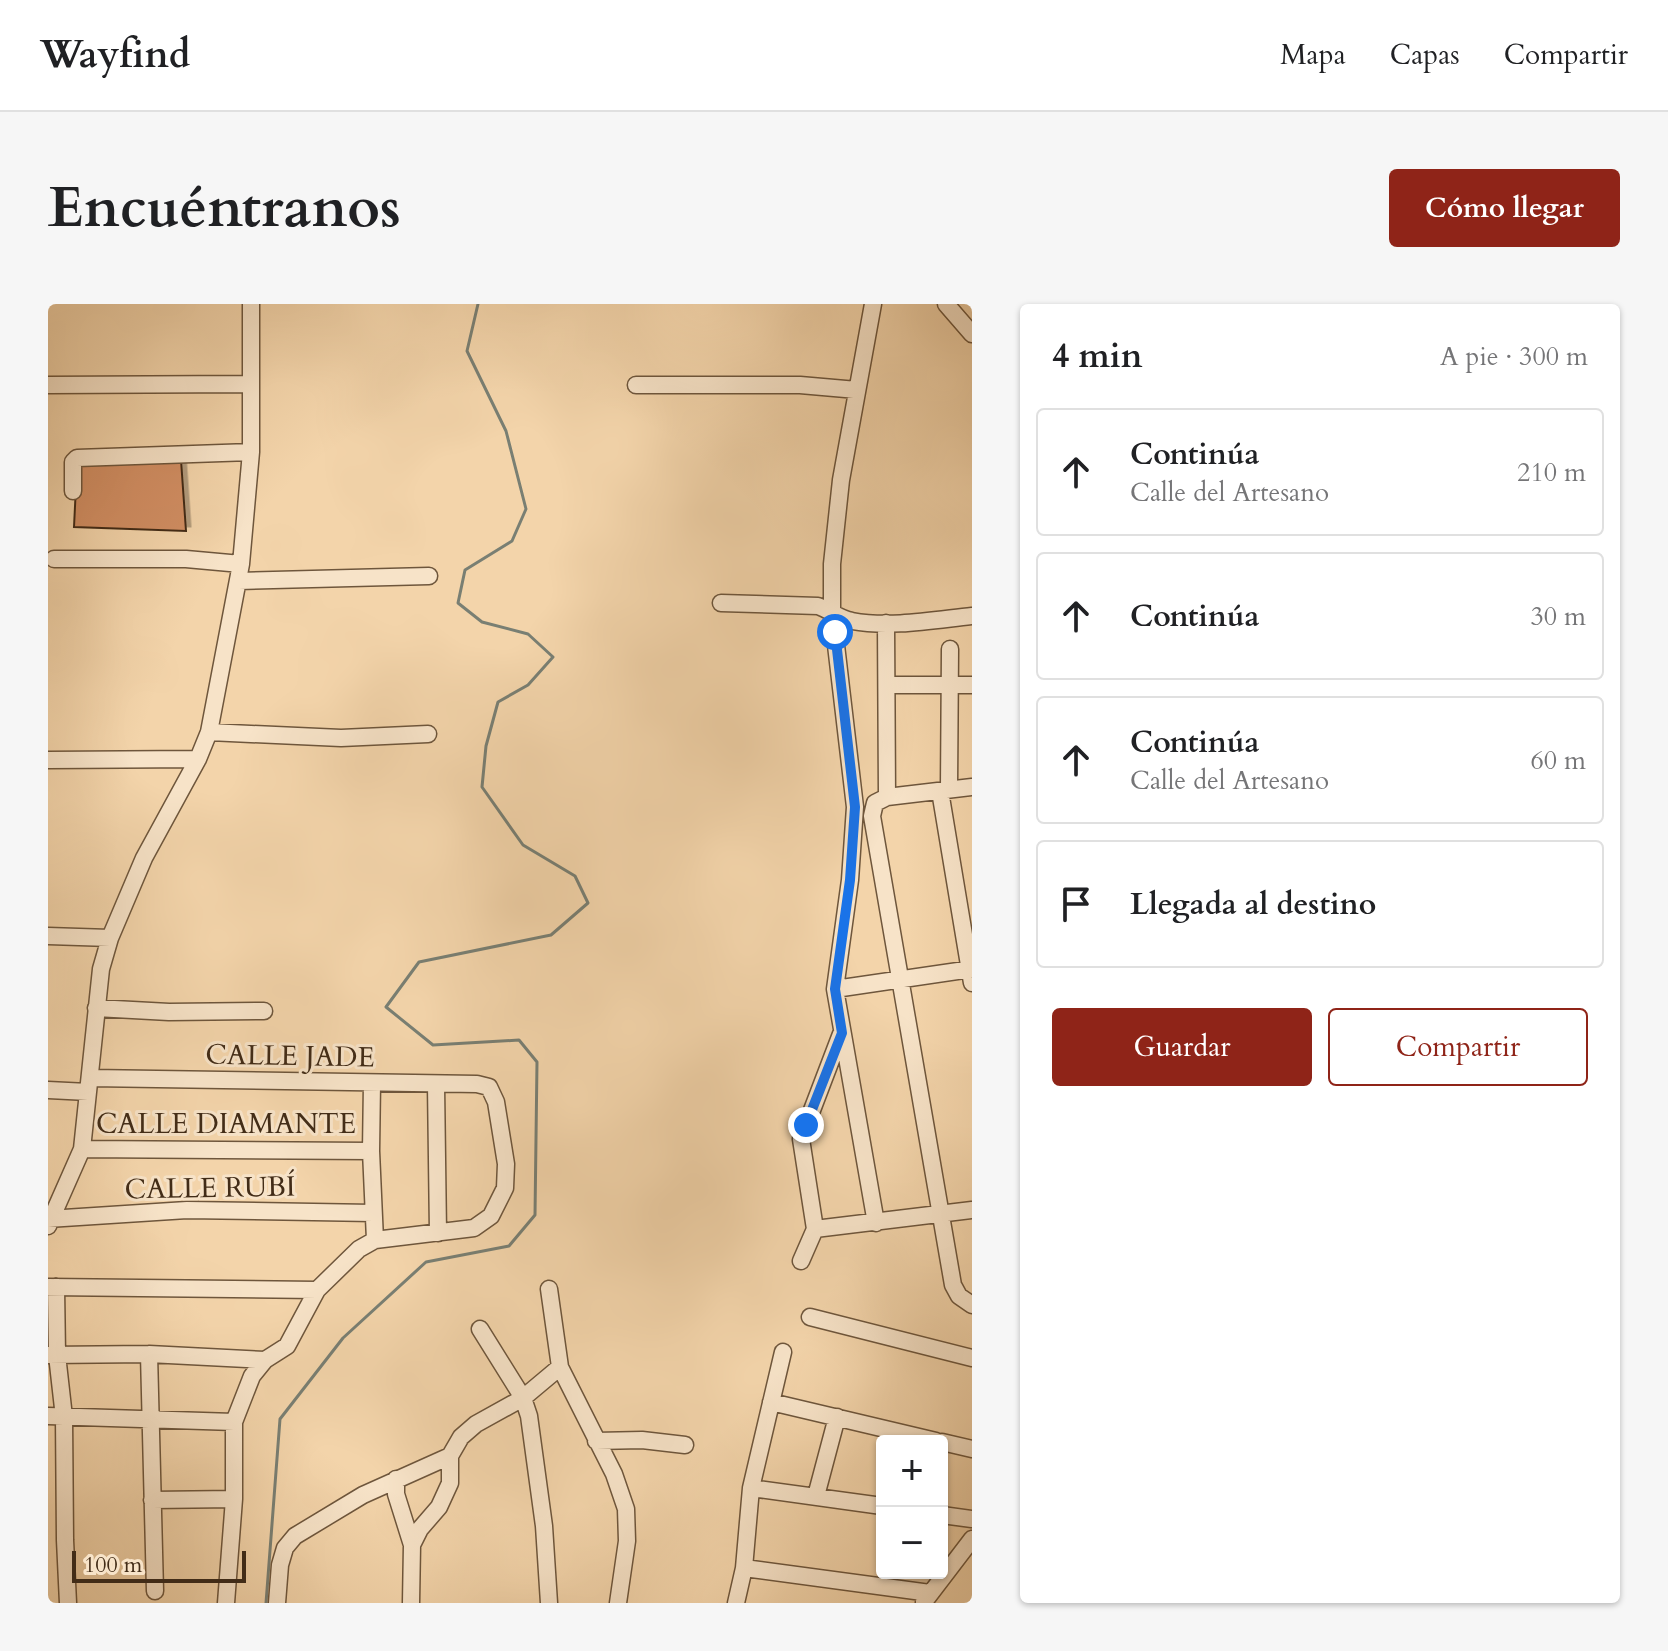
<!DOCTYPE html>
<html lang="es">
<meta charset="utf-8">
<style>
:root{--surface:#fff;--page:#f6f6f6;--text:#202124;--muted:#757577;--line:#e0e0e0;--accent:#8f2418}
body{margin:0;font-family:Cardo,serif;background:var(--page);color:var(--text)}
.controls{position:absolute;right:24px;bottom:24px;display:grid;overflow:hidden;border-radius:8px;box-shadow:0 2px 6px #0004}
.controls button{width:72px;height:72px;display:grid;place-items:center;padding:0;border:0;border-bottom:2px solid var(--line);background:var(--surface);color:var(--text);font:40px sans-serif}
.scale{position:absolute;left:24px;bottom:20px;width:174px;box-sizing:border-box;padding-left:8px;border:4px solid #422c17;border-top:0;font-size:22px;line-height:28px;white-space:nowrap;color:#422c17;-webkit-text-stroke:6px #f7e3c8;paint-order:stroke}
.stop{position:absolute;width:24px;height:24px;margin:-18px;border:6px solid #1a73e8;border-radius:50%;background:#fff}
.stop.end{background:#1a73e8;border-color:#fff;box-shadow:0 2px 8px #0008}
.list{margin:0;padding:0;list-style:none}
h2{display:flex;justify-content:space-between;align-items:center;height:104px;margin:0;padding:0 32px;font-size:34px}
h2 small{font-size:26px;font-weight:400;color:var(--muted)}
.list li{display:grid;grid-template-columns:52px 1fr auto;gap:24px;align-items:center;box-sizing:border-box;height:128px;margin:0 16px 16px;padding:0 16px;border:2px solid var(--line);border-radius:8px}
.list b{display:block;font-size:30px;white-space:nowrap}
.list p{margin:0;font-size:26px;white-space:nowrap;color:var(--muted)}
.list em{font-size:26px;font-style:normal;color:var(--muted)}
.actions{display:flex;gap:16px;padding:24px 32px}
.actions a{flex:1;padding:18px 0;border:2px solid var(--accent);border-radius:8px;text-align:center;font-size:28px;color:var(--accent)}
.actions .main{background:var(--accent);color:#fff}
.icon{flex:none;width:44px;height:44px;fill:none;stroke:currentColor;stroke-width:2;stroke-linecap:round;stroke-linejoin:round}
.map{position:relative;flex:none;width:924px;height:1299px;overflow:hidden;border-radius:8px}
header{display:flex;align-items:center;gap:48px;box-sizing:border-box;height:112px;padding:0 40px;background:var(--surface);border-bottom:2px solid var(--line)}
header strong{font-size:38px}
nav{display:flex;gap:44px;margin-inline-start:auto;font-size:28px}
.intro{display:flex;align-items:center;justify-content:space-between;box-sizing:border-box;height:192px;padding:0 48px}
h1{margin:0;font-size:56px}
.button{padding:20px 36px;border-radius:8px;background:var(--accent);color:#fff;font-size:28px;font-weight:700}
main{display:flex;gap:48px;padding:0 48px}
aside{flex:1;background:var(--surface);border-radius:8px;box-shadow:0 2px 6px #0004}
.map>svg:first-child{display:block}
.lines{fill:none;stroke-linecap:round;stroke-linejoin:round}
.stream{stroke:#797f73;stroke-width:3}
.building{fill:#d18e63;stroke:#422c17;stroke-width:2;filter:url(#shadow)}
.minor-casing{stroke:#6e563c;stroke-width:19}
.minor{stroke:#f7e3c8;stroke-width:16}
.route{stroke:#1a73e8;stroke-width:10}
.labels{text-anchor:middle;dominant-baseline:central;stroke-width:6;stroke-linejoin:round;paint-order:stroke}
.street-label{font-size:28px;fill:#422c17;stroke:#f7e3c8}
</style>
<header>
<strong>Wayfind</strong>
<nav><a>Mapa</a><a>Capas</a><a>Compartir</a></nav>
</header>
<div class="intro"><h1>Encuéntranos</h1><a class="button">Cómo llegar</a></div>
<main>
<div class="map">
<svg width="924" height="1299" viewBox="0 0 924 1299">
<defs>
<filter id="shadow"><feDropShadow dx="4.5" dy="-4.5" stdDeviation="0" flood-color="#0004"/></filter>
</defs>
<rect width="100%" height="100%" fill="#f3d4aa"/>
<filter id="stains"><feTurbulence type="fractalNoise" baseFrequency=".0025" numOctaves="4"/><feColorMatrix values="0 0 0 0 .2 0 0 0 0 .09 0 0 0 0 .02 0 0 0 .5 -.17"/></filter>
<radialGradient id="worn" r=".72"><stop offset=".6" stop-color="#630" stop-opacity="0"/><stop offset="1" stop-color="#630" stop-opacity=".3"/></radialGradient>
<g class="lines">
<path class="stream" d="M218 1299 232 1115 295 1034 378 958 461 942 487 911 489 758 471 736 385 741 338 703 371 658 503 631 540 599 527 572 475 541 434 483 438 442 450 398 480 381 505 353 480 330 434 318 410 299 417 266 464 237 478 205 458 127 419 47 430 0"/>
</g>
<path class="building" d="M133 156 138 227 26 223 29 161Z"/>
<g class="lines">
<defs>
<path id="minor" d="M825 0 793 176 784 260V307L807 503 802 576 787 685 828 919
M898 0 924 30
M0 81 201 80
M588 81H752L809 86
M25 187V158L29 154 203 148
M6 255H138L193 260
M191 277 381 272
M673 299 770 302C782 306 791 315 804 317 842 324 886 316 924 312
M838 319 839 493
M840 381H924
M161 428 293 434 380 430
M0 456 150 455
M924 483 839 493 827 499 824 512 905 981 911 992 924 1001
M901 484 902 345
M892 487 924 679
M0 632 62 634
M787 685 924 665
M48 704 121 708 216 707
M43 774 429 780 441 783 448 798 458 860 457 884 443 912 426 924 327 936 311 945 269 986 239 1042 217 1056 204 1072 186 1118V1195L178 1299
M324 779 323 847 327 936
M388 781 390 929
M0 786 40 788
M34 845 323 847
M0 915 139 906 325 909
M0 922 34 845 53 665 62 634 96 554 150 455 161 428 193 260 203 148V0
M767 925 924 906
M753 957 767 925 753 835 793 730
M0 983 269 986
M8 983 9 1051 16 1113 17 1236 20 1299
M501 985 512 1063 566 1170 578 1205 579 1237 570 1299
M762 1013 924 1054
M432 1025 475 1094 481 1112 496 1222 501 1299
M101 1050 107 1287
M0 1051 101 1050 217 1056
M723 1098 888 1137
M0 1112 186 1118
M548 1137 594 1136 637 1141
M894 1138 924 1145
M348 1175V1190L364 1241
M703 1184 834 1202
M768 1192 789 1113
M104 1196 186 1195
M894 1211 924 1215
M696 1264 882 1289
M876 1298 924 1235
M229 1299 232 1261 237 1244 247 1232 315 1191 402 1152
M363 1299 364 1241 372 1225 391 1203 402 1179V1152L413 1133 428 1120 475 1094 512 1063
M688 1299 696 1264 703 1184 735 1048"/>
</defs>
<use href="#minor" class="minor-casing"/>
<use href="#minor" class="minor"/>
</g>
<g class="lines">
<path class="route" d="M758 821 794 729 787 685 802 576 807 503 787 328"/>
</g>
<g class="labels">
<g class="street-label">
<text transform="translate(242 752) rotate(1)">CALLE JADE</text>
<text x="178" y="820">CALLE DIAMANTE</text>
<text transform="translate(162 884) rotate(-1)">CALLE RUBÍ</text>
</g>
</g>
<rect width="100%" height="100%" filter="url(#stains)"/>
<rect width="100%" height="100%" fill="url(#worn)"/>
</svg>
<div class="controls">
<button>+</button>
<button>−</button>
</div>
<div class="scale">100 m</div>
<div class="stop" style="left:787px;top:328px"></div>
<div class="stop end" style="left:758px;top:821px"></div>
</div>
<aside>
<h2>4 min<small>A pie · 300 m</small></h2>
<ul class="list">
<li><svg class="icon" aria-label="ahead" viewBox="0 0 24 24"><path d="M12 20V5M6 11l6-6 6 6"/></svg><div><b>Continúa</b><p>Calle del Artesano</p></div><em>210 m</em></li>
<li><svg class="icon" aria-label="ahead" viewBox="0 0 24 24"><path d="M12 20V5M6 11l6-6 6 6"/></svg><div><b>Continúa</b></div><em>30 m</em></li>
<li><svg class="icon" aria-label="ahead" viewBox="0 0 24 24"><path d="M12 20V5M6 11l6-6 6 6"/></svg><div><b>Continúa</b><p>Calle del Artesano</p></div><em>60 m</em></li>
<li><svg class="icon" aria-label="arrive" viewBox="0 0 24 24"><path d="M6 21V4h12l-3 4 3 4H6"/></svg><div><b>Llegada al destino</b></div></li>
</ul>
<div class="actions"><a class="main">Guardar</a><a>Compartir</a></div>
</aside>
</main>
